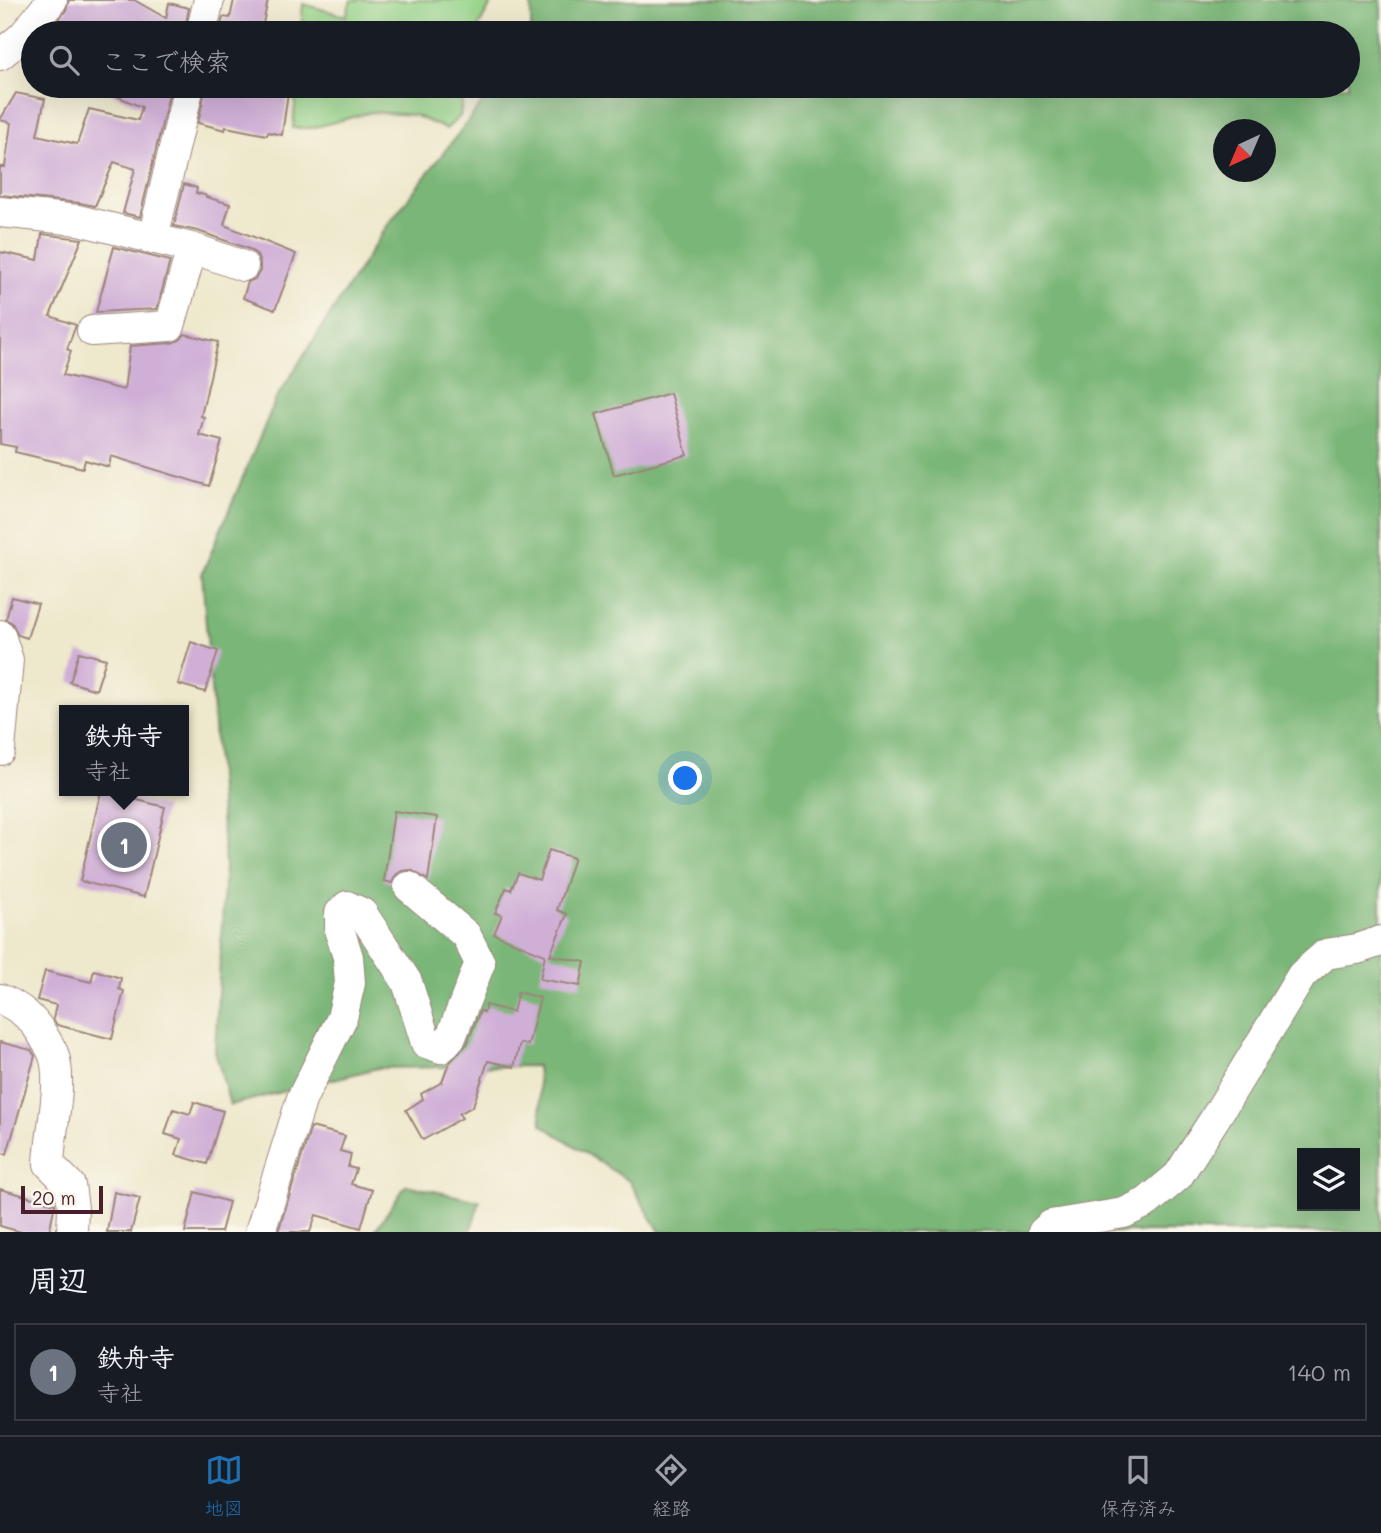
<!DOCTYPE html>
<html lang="ja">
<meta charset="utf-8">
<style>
:root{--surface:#171b24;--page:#242831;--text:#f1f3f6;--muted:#9ea1a6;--line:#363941;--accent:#1f6fb2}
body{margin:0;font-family:Mali,"Klee One",sans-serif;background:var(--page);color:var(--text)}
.controls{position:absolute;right:21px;bottom:21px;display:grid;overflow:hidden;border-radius:0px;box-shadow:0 7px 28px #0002}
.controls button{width:63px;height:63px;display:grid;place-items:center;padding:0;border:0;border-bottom:2px solid var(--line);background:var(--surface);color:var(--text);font:35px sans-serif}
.compass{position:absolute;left:1213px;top:119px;width:63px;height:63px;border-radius:50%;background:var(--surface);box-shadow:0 7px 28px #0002;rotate:224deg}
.scale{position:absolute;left:21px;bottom:18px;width:82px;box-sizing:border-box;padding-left:7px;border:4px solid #4a1f2b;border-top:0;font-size:19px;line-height:24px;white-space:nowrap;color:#4a1f2b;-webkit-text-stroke:5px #fbf7ec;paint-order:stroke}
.you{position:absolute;left:686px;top:779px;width:24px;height:24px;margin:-18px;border:5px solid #fff;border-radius:50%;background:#1a73e8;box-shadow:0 0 0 10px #1a73e833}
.badge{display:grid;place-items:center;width:46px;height:46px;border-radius:50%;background:var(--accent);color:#fff;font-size:23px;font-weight:700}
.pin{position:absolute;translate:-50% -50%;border:4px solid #fff;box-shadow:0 2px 7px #0006}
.popup{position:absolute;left:59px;top:705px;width:130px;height:91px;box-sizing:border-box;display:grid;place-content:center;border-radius:0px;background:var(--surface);filter:drop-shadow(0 2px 5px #0005);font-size:23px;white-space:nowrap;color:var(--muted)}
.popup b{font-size:26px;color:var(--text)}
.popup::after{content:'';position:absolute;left:50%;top:100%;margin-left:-14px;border:14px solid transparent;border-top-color:var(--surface)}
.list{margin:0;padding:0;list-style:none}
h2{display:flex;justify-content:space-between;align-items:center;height:91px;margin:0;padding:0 28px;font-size:30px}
h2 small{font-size:23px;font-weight:400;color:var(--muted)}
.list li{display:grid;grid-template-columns:46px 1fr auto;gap:21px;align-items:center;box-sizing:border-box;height:98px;margin:0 14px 14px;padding:0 14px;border:2px solid var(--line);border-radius:0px}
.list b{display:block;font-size:26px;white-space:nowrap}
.list p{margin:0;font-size:23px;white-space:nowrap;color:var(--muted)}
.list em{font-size:23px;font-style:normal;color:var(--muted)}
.icon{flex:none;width:38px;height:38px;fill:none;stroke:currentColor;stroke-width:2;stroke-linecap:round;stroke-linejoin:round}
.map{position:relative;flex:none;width:1381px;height:1232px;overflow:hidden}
.search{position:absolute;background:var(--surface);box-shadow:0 7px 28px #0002;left:21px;right:21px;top:21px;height:77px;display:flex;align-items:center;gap:18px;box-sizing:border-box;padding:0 24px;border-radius:38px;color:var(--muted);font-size:26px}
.sheet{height:203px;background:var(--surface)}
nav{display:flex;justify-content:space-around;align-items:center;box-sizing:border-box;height:98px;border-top:2px solid var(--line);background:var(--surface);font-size:19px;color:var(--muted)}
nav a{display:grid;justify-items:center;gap:4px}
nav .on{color:var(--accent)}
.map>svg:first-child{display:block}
.green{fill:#98d58b;stroke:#717a5b;stroke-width:2}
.forest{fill:#7ab677;stroke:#626a51;stroke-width:2;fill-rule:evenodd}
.building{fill:#d0afd7}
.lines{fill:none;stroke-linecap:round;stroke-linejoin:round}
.street-casing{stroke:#9c847c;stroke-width:32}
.street{stroke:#fff;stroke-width:30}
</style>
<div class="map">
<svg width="1381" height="1232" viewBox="0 0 1381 1232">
<rect width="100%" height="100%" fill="#fbf7ec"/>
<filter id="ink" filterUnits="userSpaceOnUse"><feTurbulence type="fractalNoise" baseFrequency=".0143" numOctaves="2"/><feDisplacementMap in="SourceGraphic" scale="14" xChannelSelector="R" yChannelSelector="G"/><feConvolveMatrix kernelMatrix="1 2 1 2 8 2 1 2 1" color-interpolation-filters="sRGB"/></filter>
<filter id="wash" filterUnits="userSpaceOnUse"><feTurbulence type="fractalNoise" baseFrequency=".00686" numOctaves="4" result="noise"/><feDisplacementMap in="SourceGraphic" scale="28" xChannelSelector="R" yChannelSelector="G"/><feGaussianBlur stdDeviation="1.57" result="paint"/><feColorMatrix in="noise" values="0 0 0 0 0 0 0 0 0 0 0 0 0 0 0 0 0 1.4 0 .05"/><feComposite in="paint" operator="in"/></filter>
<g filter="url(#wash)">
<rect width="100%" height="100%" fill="#eee8cc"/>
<path class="green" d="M351 0H493L475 33H301L303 4 346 16Z
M297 86H464L460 116 446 129 414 115 371 112 312 128H293Z"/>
<path class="forest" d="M531 0H1381V1232H660L629 1181 542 1125 537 1066 378 1068 230 1105 215 1051 225 865 202 574 276 399 387 226 495 86H1348V33H531ZM1224 130H1266V172H1224ZM1302 1153H1355V1206H1302Z
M406 1185 480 1201 470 1232H374Z"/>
<g id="blocks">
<path class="building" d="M69 0H134L166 18 169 3 189 8 184 33H83L59 19 66 10Z
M234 0H268L261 33H219L223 17 230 18Z
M93 86H171L140 217 123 213 135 169 114 162 95 206 80 203 0 195V167H5L11 123 0 120 16 93 45 99 37 135 77 144 89 109 138 120 142 107Z
M206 86H289L282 135 268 132 267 135 226 127 225 130 198 123Z
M184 184 197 188 196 193 205 195 206 197 230 204 224 225 296 254 275 310 243 298 248 282 255 279 260 271V262L256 254 249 249 198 231 174 226Z
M42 234 82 239 50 316 76 325 67 349 71 351 63 375 124 390 130 346 171 343 180 340 185 334 218 342 201 416 204 417 199 435 222 441 209 486 111 456 109 467 85 460 83 468 15 452 16 447 0 444V252L38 260Z
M114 247 170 261 157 309 96 312Z
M670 393 687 455 614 475 596 414Z
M12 597 38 604 27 638 18 635 12 623 6 619Z
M191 642 218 651 205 692 178 684Z
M79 652 106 659 96 690 70 682Z
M101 791 165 807 144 897 80 881Z
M394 811 437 817 428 880 411 870 402 871 396 875 392 883 384 881Z
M549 850 574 858 557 910 567 914 550 955 585 962 580 986 540 979 545 955 494 934 502 915 495 913 506 888 511 890 518 873 539 880Z
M94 970 121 978 119 989 124 991 112 1039 57 1025 53 1019 56 1005 37 1000 45 971 91 982Z
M518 992 540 998 528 1045 520 1043 514 1067 488 1061 473 1106 459 1114 462 1118 423 1140 406 1110 423 1099 421 1094 442 1082 449 1063 467 1044 480 1011 484 1012 486 1005 513 1012Z
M0 1042 31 1050 35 1056 7 1154 0 1153Z
M194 1102 223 1111 207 1164 176 1155 181 1139 165 1134 173 1109 190 1114Z
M311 1127 345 1136 340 1151 351 1154 348 1167 356 1169 351 1184 372 1190 361 1228 316 1215 310 1232H278Z
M0 1189 55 1204 49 1232H21L0 1226Z
M114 1192 140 1198 131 1232H107Z
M195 1192 229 1202 221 1232H185Z"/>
</g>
</g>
<g filter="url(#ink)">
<use href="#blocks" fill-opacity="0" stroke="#9c847c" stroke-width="2"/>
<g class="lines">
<defs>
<path id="street" d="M201 33 209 0
M0 55 23 36 52 0
M0 212 78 220 192 248 243 266
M153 238 189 86
M92 331 170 326 192 248
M0 635 8 660 0 750
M0 999C20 1007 33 1018 44 1037 47 1043 52 1049 54 1056 63 1083 50 1133 49 1164L70 1185 73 1208 72 1232
M260 1232 302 1098 342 1018 350 983 348 957 340 932V913L347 906 362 913 407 982 426 1043 441 1048 451 1037 480 963 466 935 409 887
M1043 1232 1051 1225 1124 1213 1147 1202 1178 1176 1214 1120 1302 975 1326 954 1357 949 1381 941"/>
</defs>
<use href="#street" class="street-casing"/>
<use href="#street" class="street"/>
</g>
</g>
</svg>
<div class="controls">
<button><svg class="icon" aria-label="layers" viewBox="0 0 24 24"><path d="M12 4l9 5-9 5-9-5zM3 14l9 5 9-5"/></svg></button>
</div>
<svg class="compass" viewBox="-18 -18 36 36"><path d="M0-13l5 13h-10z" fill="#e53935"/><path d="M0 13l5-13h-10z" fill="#9ea1a6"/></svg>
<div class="scale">20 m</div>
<div class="you"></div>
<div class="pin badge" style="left:124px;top:845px;background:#6b7280">1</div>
<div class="popup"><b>鉄舟寺</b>寺社</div>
<div class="search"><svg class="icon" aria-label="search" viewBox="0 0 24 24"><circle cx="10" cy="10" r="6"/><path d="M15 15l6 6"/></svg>ここで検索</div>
</div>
<section class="sheet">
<h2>周辺<small></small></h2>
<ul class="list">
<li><span class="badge" style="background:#6b7280">1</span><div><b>鉄舟寺</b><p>寺社</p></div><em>140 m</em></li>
</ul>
</section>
<nav>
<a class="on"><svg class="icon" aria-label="map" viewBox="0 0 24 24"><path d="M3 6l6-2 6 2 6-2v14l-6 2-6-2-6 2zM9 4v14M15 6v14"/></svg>地図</a>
<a><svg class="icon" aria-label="directions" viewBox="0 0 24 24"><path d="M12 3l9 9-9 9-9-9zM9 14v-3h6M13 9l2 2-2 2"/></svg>経路</a>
<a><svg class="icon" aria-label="saved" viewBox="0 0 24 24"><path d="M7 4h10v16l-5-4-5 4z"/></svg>保存済み</a>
</nav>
